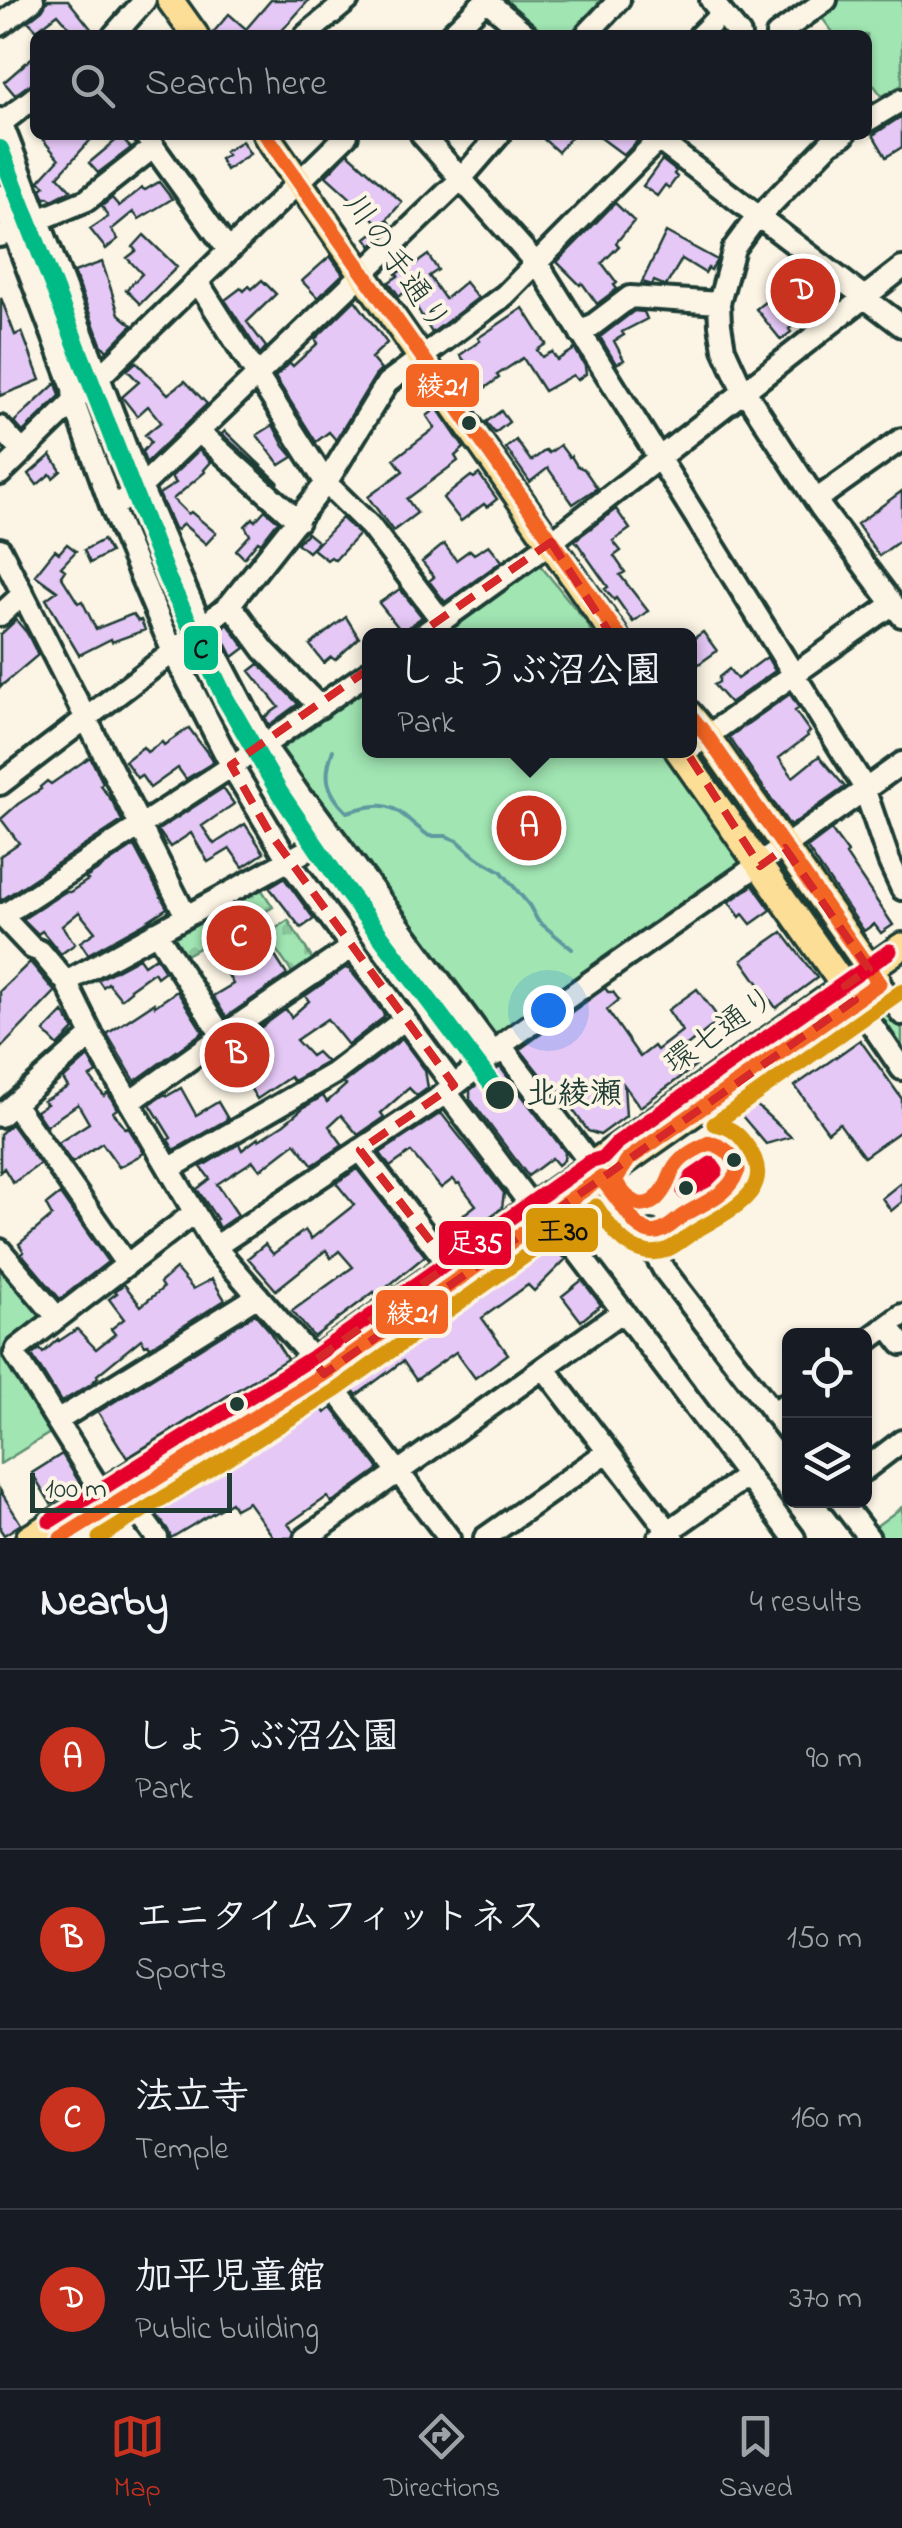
<!DOCTYPE html>
<meta charset="utf-8">
<style>
:root{--surface:#171b24;--page:#20242c;--text:#f1f3f6;--muted:#9ea1a6;--line:#363941;--accent:#c8321e}
body{margin:0;font-family:"Indie Flower","Klee One",sans-serif;background:var(--page);color:var(--text)}
.controls{position:absolute;right:30px;bottom:30px;display:grid;overflow:hidden;border-radius:15px;box-shadow:0 2px 8px #0004}
.controls button{width:90px;height:90px;display:grid;place-items:center;padding:0;border:0;border-bottom:2px solid var(--line);background:var(--surface);color:var(--text);font:50px sans-serif}
.scale{position:absolute;left:30px;bottom:25px;width:202px;box-sizing:border-box;padding-left:10px;border:5px solid #1f3d34;border-top:0;font-size:28px;line-height:35px;white-space:nowrap;color:#1f3d34;-webkit-text-stroke:8px #fcf5e5;paint-order:stroke}
.you{position:absolute;left:548px;top:1010px;width:35px;height:35px;margin:-25px;border:8px solid #fff;border-radius:50%;background:#1a73e8;box-shadow:0 0 0 15px #1a73e833}
.badge{display:grid;place-items:center;width:65px;height:65px;border-radius:50%;background:var(--accent);color:#fff;font-size:32px;font-weight:700}
.pin{position:absolute;translate:-50% -50%;border:5px solid #fff;box-shadow:0 2px 10px #0006}
.popup{position:absolute;left:362px;top:628px;width:335px;height:130px;box-sizing:border-box;display:grid;place-content:center;border-radius:15px;background:var(--surface);filter:drop-shadow(0 2px 8px #0005);font-size:32px;white-space:nowrap;color:var(--muted)}
.popup b{font-size:38px;color:var(--text)}
.popup::after{content:'';position:absolute;left:50%;top:100%;margin-left:-20px;border:20px solid transparent;border-top-color:var(--surface)}
.list{margin:0;padding:0;list-style:none}
h2{display:flex;justify-content:space-between;align-items:center;height:130px;margin:0;padding:0 40px;font-size:42px}
h2 small{font-size:32px;font-weight:400;color:var(--muted)}
.list li{display:grid;grid-template-columns:65px 1fr auto;gap:30px;align-items:center;box-sizing:border-box;height:180px;padding:0 40px;border-top:2px solid var(--line)}
.list b{display:block;font-size:38px;white-space:nowrap}
.list p{margin:0;font-size:32px;white-space:nowrap;color:var(--muted)}
.list em{font-size:32px;font-style:normal;color:var(--muted)}
.icon{flex:none;width:55px;height:55px;fill:none;stroke:currentColor;stroke-width:2;stroke-linecap:round;stroke-linejoin:round}
.map{position:relative;flex:none;width:902px;height:1538px;overflow:hidden}
.search{position:absolute;background:var(--surface);box-shadow:0 2px 8px #0004;left:30px;right:30px;top:30px;height:110px;display:flex;align-items:center;gap:25px;box-sizing:border-box;padding:0 35px;border-radius:15px;color:var(--muted);font-size:38px}
.sheet{height:850px;background:var(--surface)}
nav{display:flex;justify-content:space-around;align-items:center;box-sizing:border-box;height:140px;border-top:2px solid var(--line);background:var(--surface);font-size:28px;color:var(--muted)}
nav a{display:grid;justify-items:center;gap:5px}
nav .on{color:var(--accent)}
.map>svg:first-child{display:block}
.grass{fill:url(#grass-dots);stroke:#609173;stroke-width:2.5}
.cemetery{fill:url(#cemetery-stones);stroke:#609173;stroke-width:2.5}
.green{fill:#a0e5b2;stroke:#609173;stroke-width:2.5}
.lines{fill:none;stroke-linecap:round;stroke-linejoin:round}
.stream{stroke:#5e999f;stroke-width:4}
.building{fill:#e5c8f6;stroke:#1f3d34;stroke-width:2.5}
.minor-tunnel{stroke:#d0d0c2;stroke-width:20;stroke-dasharray:20 10;stroke-linecap:butt}
.minor-casing{stroke:#1f3d34;stroke-width:28}
.major-casing{stroke:#1f3d34;stroke-width:32}
.minor{stroke:#fcf5e5;stroke-width:20}
.major{stroke:#fcde96;stroke-width:25}
.bus-1-casing{stroke:#fcf5e5;stroke-width:22}
.bus-2-casing{stroke:#fcf5e5;stroke-width:22}
.bus-3-casing{stroke:#fcf5e5;stroke-width:22}
.bus-1{stroke:#f26522;stroke-width:15}
.bus-2{stroke:#d79608;stroke-width:15}
.bus-3{stroke:#e4002b;stroke-width:15}
.metro-1-casing{stroke:#fcf5e5;stroke-width:25}
.metro-1{stroke:#00bb85;stroke-width:18}
.marked{fill:none;stroke:#d62828;stroke-width:8;stroke-dasharray:20 12;stroke-linejoin:round}
.bus-dot{fill:#1f3d34;stroke:#fcf5e5;stroke-width:4}
.labels{text-anchor:middle;dominant-baseline:central;stroke-width:8;stroke-linejoin:round;paint-order:stroke}
.street-label{font-size:32px;fill:#1f3d34;stroke:#fcf5e5}
.stop-label{font-size:32px;font-weight:bold;fill:#1f3d34;stroke:#fcf5e5;text-anchor:start}
.line-badge{stroke:#fcf5e5;stroke-width:4}
.badge-label{font-size:28px;text-anchor:middle;font-weight:bold;fill:#fff}
.pale-badge-label{font-size:28px;text-anchor:middle;font-weight:bold;fill:#111}
</style>
<div class="map">
<svg width="902" height="1538" viewBox="0 0 902 1538">
<defs>
<pattern id="grass-dots" width="8" height="8" patternUnits="userSpaceOnUse" patternTransform="scale(2.5)"><rect width="8" height="8" fill="#a0e5b2"/><path d="M2 2h.1M6 6h.1" fill="none" stroke="#89c59a" stroke-width="1.8" stroke-linecap="round"/></pattern>
<pattern id="cemetery-stones" width="16" height="16" patternUnits="userSpaceOnUse" patternTransform="scale(2.5)"><rect width="16" height="16" fill="#a0e5b2"/><path d="M2 7V4a2 2 0 0 1 4 0v3zM10 15v-3a2 2 0 0 1 4 0v3z" fill="#89c59a"/></pattern>
</defs>
<rect width="100%" height="100%" fill="#fcf5e5"/>
<filter id="ink" filterUnits="userSpaceOnUse"><feTurbulence type="fractalNoise" baseFrequency=".01" numOctaves="2"/><feDisplacementMap in="SourceGraphic" scale="20" xChannelSelector="R" yChannelSelector="G"/><feConvolveMatrix kernelMatrix="1 2 1 2 8 2 1 2 1" color-interpolation-filters="sRGB"/></filter>
<g filter="url(#ink)">
<path class="grass" d="M710 756 771 844 764 850 759 848 703 766V761Z
M789 872 848 957 841 962 782 877Z
M878 1000 883 1002 902 1029V1056L871 1010V1005Z"/>
<path class="cemetery" d="M260 887 273 907 253 919 247 912 212 932 215 939 184 956 172 935Z
M288 920 315 963 295 977 266 935Z"/>
<path class="green" d="M499 0H607L575 35H539Z
M838 0H902V85L882 96 867 76V35H835L819 14Z
M540 565 588 624 592 635H441Z
M369 687V750L663 751 739 857V874L556 1001 552 994 492 1037 306 791 279 751Z
M0 1263 41 1312 42 1319 2 1351 53 1431 0 1464Z
M902 1507V1538H877L871 1530Z"/>
<g class="lines">
<path class="stream" d="M333 750C323 776 326 792 347 812 395 798 392 808 429 836H446L458 841 476 857 501 871 529 905 538 921 572 949"/>
</g>
<path class="building" d="M68 0 96 35H76L58 14 37 30 28 21 42 10 48 0Z
M271 0H309L278 35H211L229 14 246 29Z
M35 55V83L27 86 15 95 4 82Z
M902 116V147L886 157 873 135Z
M39 135H95L58 176 71 190 52 200 48 197 45 199 41 189 45 186 39 181 59 159Z
M539 135H573L558 152Z
M597 135H633L639 139 624 155Z
M120 137 131 148 98 173 89 163Z
M242 141 250 154 226 170 220 159 227 155 224 152Z
M348 153 402 202 381 226 326 176Z
M662 160 676 171 674 174 677 177 669 188 665 185 657 196 643 186Z
M159 182 172 199 139 219 133 212 111 230 118 239 106 249 90 229 108 217 102 206 112 198 119 206 142 188 145 190Z
M615 203 634 221 616 243 619 246 602 263 617 283 614 285 617 289 597 304 582 283 580 285 557 262Z
M388 221 392 226 372 246 366 238Z
M666 232 717 260 711 270 708 268 705 273 682 259 666 286 654 281 652 285 642 282Z
M144 235 177 267 140 304 126 290 142 274 127 258 136 251 133 247Z
M428 255 438 270 429 276 445 299 465 282 478 298 432 333 407 291 399 296 389 282 398 276 396 274 405 268 407 270Z
M330 256 343 274 318 298 302 281Z
M102 262 119 314 132 325 107 351 101 344 74 272Z
M804 271 826 299 789 329 791 332 781 340 756 309Z
M262 280 276 294 247 322 266 347 260 354 225 300 241 288 244 291 249 286 252 289Z
M1 298 15 335 22 332 40 380 0 396Z
M355 300 387 343 371 358 381 370 375 376 336 440 329 432 316 442 275 377 290 363 293 366 318 343 315 339Z
M523 308 546 344 537 350 542 357 552 352 557 360 575 349 585 366 586 374 577 380 573 375 544 391 523 358 497 375 499 378 485 388 460 355 480 341 478 338Z
M634 311 644 312 647 319 622 332 624 335 614 341 624 360 616 364 600 337Z
M136 362 168 394 185 381 207 404 146 463 142 452 151 442 145 435 161 422 148 406 137 416 122 397 139 382 127 370Z
M56 383 60 396 23 432 14 422Z
M437 408 464 448 455 456 458 461 407 499 417 513 393 531 368 497 403 471 394 459 435 428 427 416Z
M501 411 509 422 495 433 486 422Z
M273 425 284 446 293 457 280 465 257 435Z
M225 431 278 482 277 483 222 434Z
M516 440 531 461 546 450 549 453 560 445 569 457 571 456 577 466 584 469 597 488 573 504 548 468 530 482 506 448Z
M199 450 211 462 204 470 205 472 173 499 188 514 191 512 216 533 206 544 183 524 177 530 174 528 159 494 176 483 171 477Z
M51 455 61 471 53 478 50 474 37 485 29 474Z
M479 474 497 499 487 507 484 504 461 521 443 498 471 476 474 478Z
M902 491V539L879 556 857 524Z
M616 509 630 529 613 541 621 551 614 556 625 572 620 575 648 611 633 622 616 598 614 600 605 589 608 587 575 540Z
M265 510 278 521 261 543 258 541 244 558 236 550 250 535 245 526 253 518 255 521Z
M342 518 359 534 335 560 331 557 327 560 313 549Z
M307 533 318 542 308 552 297 543Z
M103 540 110 552 90 563 84 550Z
M67 544 76 551 61 567 65 570 61 576 78 603 82 601 96 629 133 614 138 621 141 620 145 630 112 642 111 639 79 655 46 599 57 591 35 575 55 550 59 553Z
M444 544 456 560 470 550 474 554 489 545 502 561 445 602 429 581 434 577 422 562Z
M400 589 422 617 402 632 379 603Z
M346 617 359 638 335 660 331 657 324 663 310 645Z
M16 620 27 633 38 655 0 687V635Z
M228 624 245 648 233 657 220 631Z
M703 632 717 651 689 671V642Z
M767 657 775 671 730 703 714 685 719 682V677L729 669 737 679Z
M259 664 298 704 269 725 265 717 279 707 250 671Z
M790 694 799 708 795 711 810 732 807 734 808 736 779 758 793 777 819 756 845 787 790 826 729 737Z
M189 728 214 762 186 779 178 768 150 788 141 775 137 778 125 761 143 747 147 752 162 742 164 745Z
M90 757 103 783 100 785 112 801 122 821 0 901V856L19 843 1 819 18 804 41 789 40 787 47 781 51 784Z
M223 788 234 804 202 826 214 844 245 824 264 853 243 867 230 849 208 862 191 833 170 847 158 830Z
M831 830 848 853 846 855 893 925 881 933 874 924 864 931 807 848Z
M134 846 167 908 144 923 88 954 80 942 95 932 79 912 62 926 75 944 61 954 42 931 38 934 23 919 65 892H70L88 880 86 878Z
M284 878 314 919 301 928 269 887Z
M753 885 771 910 751 924 743 914 740 917 729 902Z
M248 912 253 920 257 917 266 933 262 936 287 975 226 1017 213 996 233 984 227 973 231 971 229 966 215 944 220 941 215 933Z
M782 932 817 978 776 1008 742 960Z
M156 957 165 971 157 977 154 972 130 989 131 991 121 999 108 983 103 987 98 980 139 958 144 965Z
M30 962 55 992 0 1049V991Z
M345 968 349 969 367 991 384 1014 383 1018 348 1045 327 1019 296 1040 311 1056 317 1052 327 1062 293 1081 290 1077 257 1099 235 1063 245 1056 238 1044 286 1009 291 1017 309 1001 305 996Z
M605 988 608 992H613L619 1000 607 1010 640 1057 654 1046 657 1050 682 1031 668 1010 697 989 720 1020 683 1049 696 1066 640 1107 624 1085 626 1116 600 1135 588 1131 558 1089 554 1092 520 1049Z
M177 991 203 1032 135 1081 107 1034 154 1003 155 1006Z
M63 1012 74 1030 58 1046 44 1032Z
M402 1039 425 1070 428 1088 417 1096 409 1088 381 1113 384 1117 358 1135 341 1115 329 1126 343 1145 313 1165 295 1143 260 1170 253 1161 217 1184 238 1215 219 1228 215 1220 217 1219 197 1189 210 1179 201 1167 239 1144 242 1150 258 1138 259 1140 284 1124 303 1108 323 1096 327 1102 346 1085 344 1083Z
M860 1040 902 1099V1130L864 1157 839 1123 828 1132 795 1086Z
M88 1057 97 1073 90 1077 104 1096 108 1093 117 1109 113 1112 125 1128 128 1127 144 1153 119 1167 102 1143 72 1163 58 1143 89 1123 78 1104 46 1126 36 1111 47 1104 43 1101 68 1087 63 1079Z
M500 1067 565 1152 564 1160 558 1165 552 1158 528 1176 470 1099V1090Z
M181 1088 196 1115 218 1102 228 1119 174 1150 168 1140 171 1138 150 1104 165 1094 167 1096Z
M748 1100 752 1101 791 1137 766 1144 742 1116 740 1109 742 1104Z
M441 1113 504 1193 502 1208 452 1244 441 1232 476 1205 459 1183 457 1184 453 1179 441 1188 411 1152 390 1167 380 1153Z
M11 1124 40 1164 13 1183 4 1168 0 1172V1134Z
M357 1169 425 1256 376 1296 374 1292 314 1337 292 1311 353 1267 339 1251 331 1258 326 1250 276 1290 248 1258 265 1244 273 1254 305 1230 311 1239 354 1205 336 1183Z
M902 1182V1202L891 1211 882 1198Z
M60 1194 108 1262 60 1299 22 1254 24 1252 19 1244 52 1216 46 1205Z
M547 1248 553 1253 556 1250 566 1259 534 1291 528 1285 482 1318 508 1354 475 1378 456 1352 416 1380 403 1361 357 1395 349 1385 384 1357 507 1270 511 1276 535 1252 539 1256Z
M176 1269 193 1289 212 1279 225 1300 150 1347 148 1344 145 1345 141 1339 97 1375 98 1377 91 1384 61 1402 32 1355 40 1349 43 1353 58 1339 59 1341 77 1329 96 1349 115 1334 111 1329 124 1319 109 1299 117 1293 115 1291 124 1284 141 1306 163 1288 160 1283Z
M582 1280 601 1305 581 1321 562 1296Z
M255 1314 268 1329 287 1359 127 1458 98 1412Z
M318 1403 325 1413 332 1408 379 1469 337 1499 331 1502 327 1497 288 1524 294 1532 292 1538H274L248 1502 235 1509 231 1502 171 1538 168 1530 150 1505 198 1476 200 1479 243 1454 276 1430 278 1432Z
M62 1454 81 1485 51 1504 32 1473Z
M0 1490 21 1524 4 1535 0 1529Z"/>
<g class="lines">
<path class="minor-tunnel" d="M302 853 326 836"/>
<defs>
<path id="minor" d="M486 0 527 35
M711 0 740 35
M0 25 33 0
M114 35 145 0
M306 35 348 0
M450 35 486 0
M586 35 619 0
M700 35 722 13
M777 35 826 0
M0 119 141 487 202 627 264 745 303 800 310 805 495 1055
M867 121 902 100
M0 124 35 97
M145 135 228 250
M422 135 541 269 863 785 889 861 902 889
M652 135 902 326
M844 135 830 143 751 225 734 248 719 303 720 325 724 349 739 382 821 508 902 616
M0 196 73 388 74 403 112 508 173 652 231 765 288 860 453 1085
M0 236 87 200 154 147
M197 281 326 483 370 526 442 621
M581 334 630 297 719 303
M0 427 23 452
M199 432 298 521
M0 474 347 135
M816 500 902 439
M112 508 141 487 460 180 499 135
M0 549 186 916
M230 604 264 650 320 707
M0 615 23 594
M421 636 551 542 902 268
M689 749 893 604
M0 784 173 652 230 604 326 483 387 383 505 295 658 140
M0 914 32 948 40 951 66 982 102 1055 215 1247 304 1349 449 1538
M2 916 264 745 369 672
M156 932 222 1036
M66 982 302 853
M879 983 902 1014
M855 1000 902 1069
M446 1092 532 1207
M130 1102 222 1036 351 948
M14 1104 127 1265
M0 1116 92 1035
M360 1150 449 1265
M591 1164 502 1047 506 1042C637 947 771 858 902 763
M169 1169 333 1074 405 1019
M545 1219 552 1230 571 1243 794 1538
M651 1232 654 1252 664 1270 790 1434
M215 1247 437 1099 501 1049
M0 1250 57 1317
M888 1326 902 1344
M864 1343 902 1315
M544 1368 674 1538
M773 1413 790 1401
M57 1421 258 1296
M864 1470 902 1441
M102 1493 15 1354 17 1349 194 1213
M127 1497 157 1538
M840 1500 869 1538
M306 1538 623 1311
M485 1538 607 1452
M659 1538 747 1476"/>
<path id="major" d="M170 0 195 35
M266 135 615 636
M689 714 707 736 877 979
M678 750 854 1000
M428 1301 787 1047
M29 1538 314 1361 902 946"/>
</defs>
<use href="#minor" class="minor-casing"/>
<use href="#major" class="major-casing"/>
<use href="#minor" class="minor"/>
<use href="#major" class="major"/>
<defs>
<path id="bus-1" d="M266 135 619 636
M61 1538 324 1374 601 1178 636 1224C643 1229 648 1234 657 1232 668 1230 676 1220 684 1215 706 1201 728 1196 738 1170 734 1155 724 1146 709 1143 696 1149 683 1155 675 1167 670 1174 669 1182 664 1189 647 1217 627 1202 615 1180L629 1159 879 983 707 736 689 714"/>
<path id="bus-2" d="M99 1538 336 1390 596 1206C608 1224 623 1248 646 1252 666 1256 679 1242 694 1232 726 1212 783 1191 745 1143 736 1131 729 1127 714 1124L902 991"/>
<path id="bus-3" d="M711 1164 716 1171 707 1180 684 1192 692 1177Z
M50 1521 313 1357 589 1162 603 1158 617 1143 890 951"/>
</defs>
<use href="#bus-1" class="bus-1-casing"/>
<use href="#bus-2" class="bus-2-casing"/>
<use href="#bus-3" class="bus-3-casing"/>
<use href="#bus-1" class="bus-1"/>
<use href="#bus-2" class="bus-2"/>
<use href="#bus-3" class="bus-3"/>
<defs>
<path id="metro-1" d="M0 149 167 578 225 698 279 792 345 889 500 1095"/>
</defs>
<use href="#metro-1" class="metro-1-casing"/>
<use href="#metro-1" class="metro-1"/>
</g>
</g>
<path class="marked" d="M551 542 760 866 785 848 869 969 845 986 855 1000 324 1374 314 1361 449 1265 360 1150 454 1085 269 832 231 765Z"/>
<g class="bus-dot">
<circle cx="469" cy="423" r="9"/>
<circle cx="500" cy="1095" r="16"/>
<circle cx="734" cy="1160" r="9"/>
<circle cx="686" cy="1188" r="9"/>
<circle cx="237" cy="1404" r="9"/>
</g>
<g class="labels">
<g class="street-label">
<text transform="translate(395 264) rotate(55)">川の手通り</text>
<text transform="translate(721 1032) rotate(-35)">環七通り</text>
</g>
<g class="stop-label">
<text x="526" y="1095">北綾瀬</text>
</g>
</g>
<g class="line-badge">
<rect x="404" y="362" width="77" height="47" rx="10" fill="#f26522"/>
<rect x="182" y="624" width="38" height="48" rx="10" fill="#00bb85"/>
<rect x="524" y="1206" width="76" height="48" rx="10" fill="#d79608"/>
<rect x="437" y="1219" width="76" height="48" rx="10" fill="#e4002b"/>
<rect x="374" y="1288" width="76" height="48" rx="10" fill="#f26522"/>
</g>
<g class="badge-label">
<text x="442" y="395">綾21</text>
<text x="475" y="1252">足35</text>
<text x="412" y="1322">綾21</text>
</g>
<g class="pale-badge-label">
<text x="201" y="658">C</text>
<text x="562" y="1240">王30</text>
</g>
</svg>
<div class="controls">
<button><svg class="icon" aria-label="locate" viewBox="0 0 24 24"><circle cx="12" cy="12" r="6"/><path d="M12 2v4M12 18v4M2 12h4M18 12h4"/></svg></button>
<button><svg class="icon" aria-label="layers" viewBox="0 0 24 24"><path d="M12 4l9 5-9 5-9-5zM3 14l9 5 9-5"/></svg></button>
</div>
<div class="scale">100 m</div>
<div class="you"></div>
<div class="pin badge" style="left:529px;top:828px">A</div>
<div class="popup"><b>しょうぶ沼公園</b>Park</div>
<div class="pin badge" style="left:237px;top:1055px">B</div>
<div class="pin badge" style="left:239px;top:938px">C</div>
<div class="pin badge" style="left:803px;top:291px">D</div>
<div class="search"><svg class="icon" aria-label="search" viewBox="0 0 24 24"><circle cx="10" cy="10" r="6"/><path d="M15 15l6 6"/></svg>Search here</div>
</div>
<section class="sheet">
<h2>Nearby<small>4 results</small></h2>
<ul class="list">
<li><span class="badge">A</span><div><b>しょうぶ沼公園</b><p>Park</p></div><em>90 m</em></li>
<li><span class="badge">B</span><div><b>エニタイムフィットネス</b><p>Sports</p></div><em>150 m</em></li>
<li><span class="badge">C</span><div><b>法立寺</b><p>Temple</p></div><em>160 m</em></li>
<li><span class="badge">D</span><div><b>加平児童館</b><p>Public building</p></div><em>370 m</em></li>
</ul>
</section>
<nav>
<a class="on"><svg class="icon" aria-label="map" viewBox="0 0 24 24"><path d="M3 6l6-2 6 2 6-2v14l-6 2-6-2-6 2zM9 4v14M15 6v14"/></svg>Map</a>
<a><svg class="icon" aria-label="directions" viewBox="0 0 24 24"><path d="M12 3l9 9-9 9-9-9zM9 14v-3h6M13 9l2 2-2 2"/></svg>Directions</a>
<a><svg class="icon" aria-label="saved" viewBox="0 0 24 24"><path d="M7 4h10v16l-5-4-5 4z"/></svg>Saved</a>
</nav>
